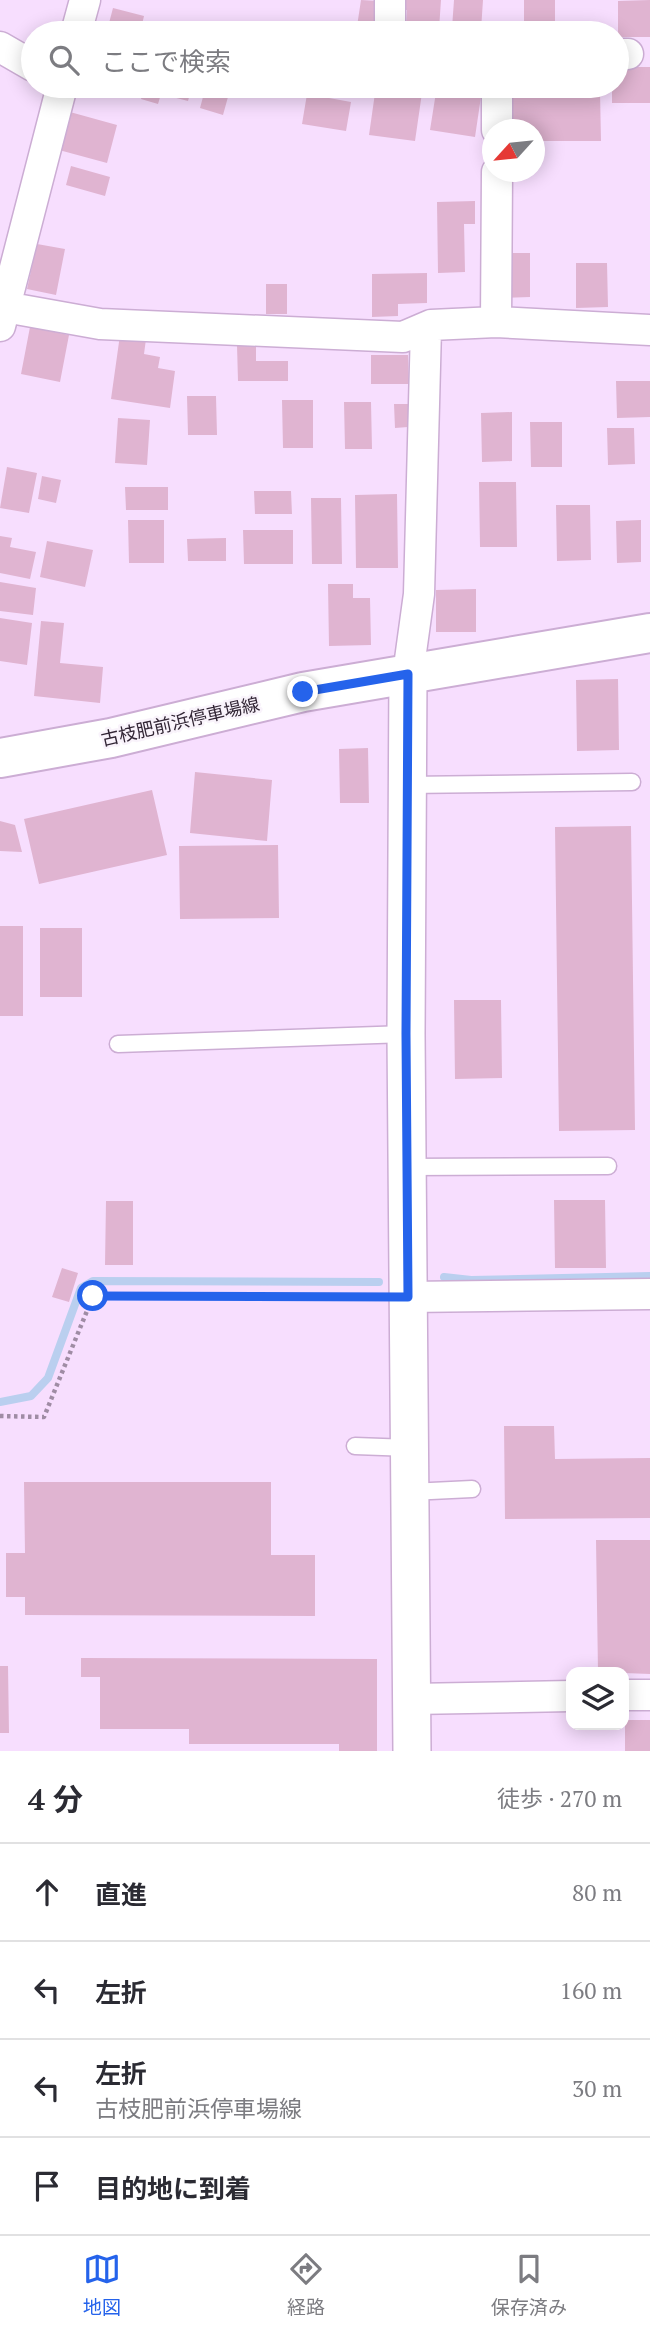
<!DOCTYPE html>
<html lang="ja">
<meta charset="utf-8">
<style>
:root{--surface:#fff;--page:#f2f2f3;--text:#2b2b33;--muted:#7c7c81;--line:#e1e1e2;--accent:#2563eb}
body{margin:0;font-family:"PT Serif","Noto Sans JP",serif;background:var(--page);color:var(--text)}
.controls{position:absolute;right:21px;bottom:21px;display:grid;overflow:hidden;border-radius:14px;box-shadow:0 4px 18px #0003}
.controls button{width:63px;height:63px;display:grid;place-items:center;padding:0;border:0;border-bottom:2px solid var(--line);background:var(--surface);color:var(--text);font:35px sans-serif}
.compass{position:absolute;left:482px;top:119px;width:63px;height:63px;border-radius:50%;background:var(--surface);box-shadow:0 4px 18px #0003;rotate:243deg}
.stop{position:absolute;width:21px;height:21px;margin:-16px;border:5px solid #2563eb;border-radius:50%;background:#fff}
.stop.end{background:#2563eb;border-color:#fff;box-shadow:0 2px 7px #0008}
.list{margin:0;padding:0;list-style:none}
h2{display:flex;justify-content:space-between;align-items:center;height:91px;margin:0;padding:0 28px;font-size:30px}
h2 small{font-size:23px;font-weight:400;color:var(--muted)}
.list li{display:grid;grid-template-columns:46px 1fr auto;gap:21px;align-items:center;box-sizing:border-box;height:98px;padding:0 28px;border-top:2px solid var(--line)}
.list b{display:block;font-size:26px;white-space:nowrap}
.list p{margin:0;font-size:23px;white-space:nowrap;color:var(--muted)}
.list em{font-size:23px;font-style:normal;color:var(--muted)}
.icon{flex:none;width:38px;height:38px;fill:none;stroke:currentColor;stroke-width:2;stroke-linecap:round;stroke-linejoin:round}
.map{position:relative;flex:none;width:650px;height:1751px;overflow:hidden}
.search{position:absolute;background:var(--surface);box-shadow:0 4px 18px #0003;left:21px;right:21px;top:21px;height:77px;display:flex;align-items:center;gap:18px;box-sizing:border-box;padding:0 24px;border-radius:38px;color:var(--muted);font-size:26px}
.sheet{height:483px;background:var(--surface)}
nav{display:flex;justify-content:space-around;align-items:center;box-sizing:border-box;height:98px;border-top:2px solid var(--line);background:var(--surface);font-size:19px;color:var(--muted)}
nav a{display:grid;justify-items:center;gap:4px}
nav .on{color:var(--accent)}
.map>svg:first-child{display:block}
.lines{fill:none;stroke-linecap:round;stroke-linejoin:round}
.stream{stroke:#bacfef;stroke-width:8}
.building{fill:#e0b4d1}
.service-casing{stroke:#ccadd4;stroke-width:19}
.minor-casing{stroke:#ccadd4;stroke-width:33}
.tertiary-casing{stroke:#ccadd4;stroke-width:40}
.secondary-casing{stroke:#ccadd4;stroke-width:42}
.path{stroke:#9f8ca4;stroke-width:4.5;stroke-dasharray:3.5 3.5;stroke-linecap:butt}
.service{stroke:#fff;stroke-width:16}
.minor{stroke:#fff;stroke-width:30}
.tertiary{stroke:#fff;stroke-width:37}
.secondary{stroke:#fff;stroke-width:38}
.route{stroke:#2563eb;stroke-width:9}
.labels{text-anchor:middle;dominant-baseline:central;stroke-width:5;stroke-linejoin:round;paint-order:stroke}
.street-label{font-size:18px;fill:#322635;stroke:#f9f3fb}
</style>
<div class="map">
<svg width="650" height="1751" viewBox="0 0 650 1751">
<rect width="100%" height="100%" fill="#f7defe"/>
<g class="lines">
<path class="stream" d="M444 1277 471 1280 650 1276
M0 1402 31 1396 48 1378 81 1288 93 1281 379 1282"/>
</g>
<path class="building" d="M361 0 378 1 373 33H356Z
M397 0H441L439 29 406 27 407 10H397Z
M454 0H483L481 30 452 28Z
M524 0H555V29H524Z
M650 0V37H618V1Z
M113 8 144 16 140 33H130L108 27Z
M617 67H650V103H612V86H617Z
M145 86H192L188 101 161 94 158 104 141 99Z
M206 86H231L223 115 200 108Z
M376 86H423L415 141 369 135Z
M437 86 482 90 475 137 430 130Z
M600 92 601 141H534V130H510V93Z
M307 94 351 102 346 131 302 124Z
M70 112 117 125 107 163 59 150Z
M71 166 110 177 105 196 66 185Z
M475 201V224H464L465 272 438 273 437 202Z
M37 244 65 249 56 295 27 289Z
M498 253H530V297L499 298Z
M576 263H607L608 307 576 308Z
M427 273V303L398 304V316L372 317V274Z
M266 284H287V314H266Z
M30 327 69 335 60 382 21 374Z
M120 335 146 339 144 354 160 357 158 368 175 371 170 408 111 399Z
M237 345H256V361H288V381H238Z
M371 355H408L409 384H371Z
M616 381H650V417L617 418Z
M187 396H216L217 435H188Z
M282 400H313V448H283Z
M344 402H371L372 449H345Z
M394 404H408V427L395 428Z
M512 412V461L482 462 481 413Z
M118 418 150 420 147 465 115 463Z
M530 422H562V467H531Z
M607 428H634L635 464 608 465Z
M7 467 37 473 29 513 0 508Z
M42 476 61 480 56 503 38 499Z
M479 482H516L517 547H480Z
M125 487H168V510H126Z
M254 491H291L292 514H255Z
M397 494 398 568H356L355 495Z
M311 498H341L342 564H312Z
M556 505H590L591 560 557 561Z
M128 520H164V563H129Z
M641 520V562L617 563 616 521Z
M243 530H293V564H244Z
M0 536 12 538 10 547 36 552 30 579 0 573Z
M226 538V561H188L187 539Z
M47 541 93 550 85 587 40 577Z
M0 582 36 588 33 615 0 611Z
M328 584H353V598H370L371 645 329 646Z
M476 589V632H436V590Z
M0 618 32 623 27 665 0 661Z
M41 621 64 623 60 663 103 667 100 703 34 696Z
M618 679 619 750 577 751 576 680Z
M368 748 369 803H340L339 749Z
M195 772 272 780 267 841 190 833Z
M152 790 167 855 39 884 24 819Z
M0 821 15 825 22 852 0 851Z
M631 826 635 1130 559 1131 555 827Z
M278 845 279 918 180 919 179 846Z
M0 926H23V1016H0Z
M40 928H82V997H40Z
M454 1000H501L502 1078 455 1079Z
M554 1200H605L606 1268H555Z
M106 1201H133V1265H105Z
M62 1268 78 1273 69 1302 52 1297Z
M504 1426H554L555 1459 650 1458V1518L505 1519Z
M24 1482H271V1555H315V1616L25 1615V1597H6V1553H25Z
M596 1540H650V1674L598 1672Z
M81 1658 377 1659V1751H339V1744H189V1729H100V1677H81Z
M0 1666H8L9 1733H0Z
M625 1720H650V1751H625Z"/>
<g class="lines">
<defs>
<path id="service" d="M407 785 632 782
M118 1044 406 1034
M407 1167 608 1166
M355 1446 410 1448
M410 1492 472 1489"/>
<path id="minor" d="M76 33 85 0
M390 33V0
M0 47 33 66
M617 54H628
M497 130V86
M5 307 100 324 403 337 431 325 496 322 650 330
M496 322 497 172
M0 326 62 86
M408 674 419 594 426 328
M408 1297 650 1294
M624 1695H650
M412 1699 571 1696"/>
<path id="tertiary" d="M408 674 406 1034 412 1751"/>
<path id="secondary" d="M0 758 111 738 303 692 650 633"/>
</defs>
<use href="#service" class="service-casing"/>
<use href="#minor" class="minor-casing"/>
<use href="#tertiary" class="tertiary-casing"/>
<use href="#secondary" class="secondary-casing"/>
<path class="path" d="M0 1416 44 1417 93 1296 379 1297"/>
<use href="#service" class="service"/>
<use href="#minor" class="minor"/>
<use href="#tertiary" class="tertiary"/>
<use href="#secondary" class="secondary"/>
</g>
<g class="lines">
<path class="route" d="M93 1296 408 1297 406 1034 408 674 303 692"/>
</g>
<g class="labels">
<g class="street-label">
<text transform="translate(180 721) rotate(-13)">古枝肥前浜停車場線</text>
</g>
</g>
</svg>
<div class="controls">
<button><svg class="icon" aria-label="layers" viewBox="0 0 24 24"><path d="M12 4l9 5-9 5-9-5zM3 14l9 5 9-5"/></svg></button>
</div>
<svg class="compass" viewBox="-18 -18 36 36"><path d="M0-13l5 13h-10z" fill="#e53935"/><path d="M0 13l5-13h-10z" fill="#7c7c81"/></svg>
<div class="stop" style="left:93px;top:1296px"></div>
<div class="stop end" style="left:303px;top:692px"></div>
<div class="search"><svg class="icon" aria-label="search" viewBox="0 0 24 24"><circle cx="10" cy="10" r="6"/><path d="M15 15l6 6"/></svg>ここで検索</div>
</div>
<section class="sheet">
<h2>4 分<small>徒歩 · 270 m</small></h2>
<ul class="list">
<li><svg class="icon" aria-label="ahead" viewBox="0 0 24 24"><path d="M12 20V5M6 11l6-6 6 6"/></svg><div><b>直進</b></div><em>80 m</em></li>
<li><svg class="icon" aria-label="left" viewBox="0 0 24 24"><path d="M17 20v-9H6M10 6l-5 5 5 5"/></svg><div><b>左折</b></div><em>160 m</em></li>
<li><svg class="icon" aria-label="left" viewBox="0 0 24 24"><path d="M17 20v-9H6M10 6l-5 5 5 5"/></svg><div><b>左折</b><p>古枝肥前浜停車場線</p></div><em>30 m</em></li>
<li><svg class="icon" aria-label="arrive" viewBox="0 0 24 24"><path d="M6 21V4h12l-3 4 3 4H6"/></svg><div><b>目的地に到着</b></div></li>
</ul>
</section>
<nav>
<a class="on"><svg class="icon" aria-label="map" viewBox="0 0 24 24"><path d="M3 6l6-2 6 2 6-2v14l-6 2-6-2-6 2zM9 4v14M15 6v14"/></svg>地図</a>
<a><svg class="icon" aria-label="directions" viewBox="0 0 24 24"><path d="M12 3l9 9-9 9-9-9zM9 14v-3h6M13 9l2 2-2 2"/></svg>経路</a>
<a><svg class="icon" aria-label="saved" viewBox="0 0 24 24"><path d="M7 4h10v16l-5-4-5 4z"/></svg>保存済み</a>
</nav>
